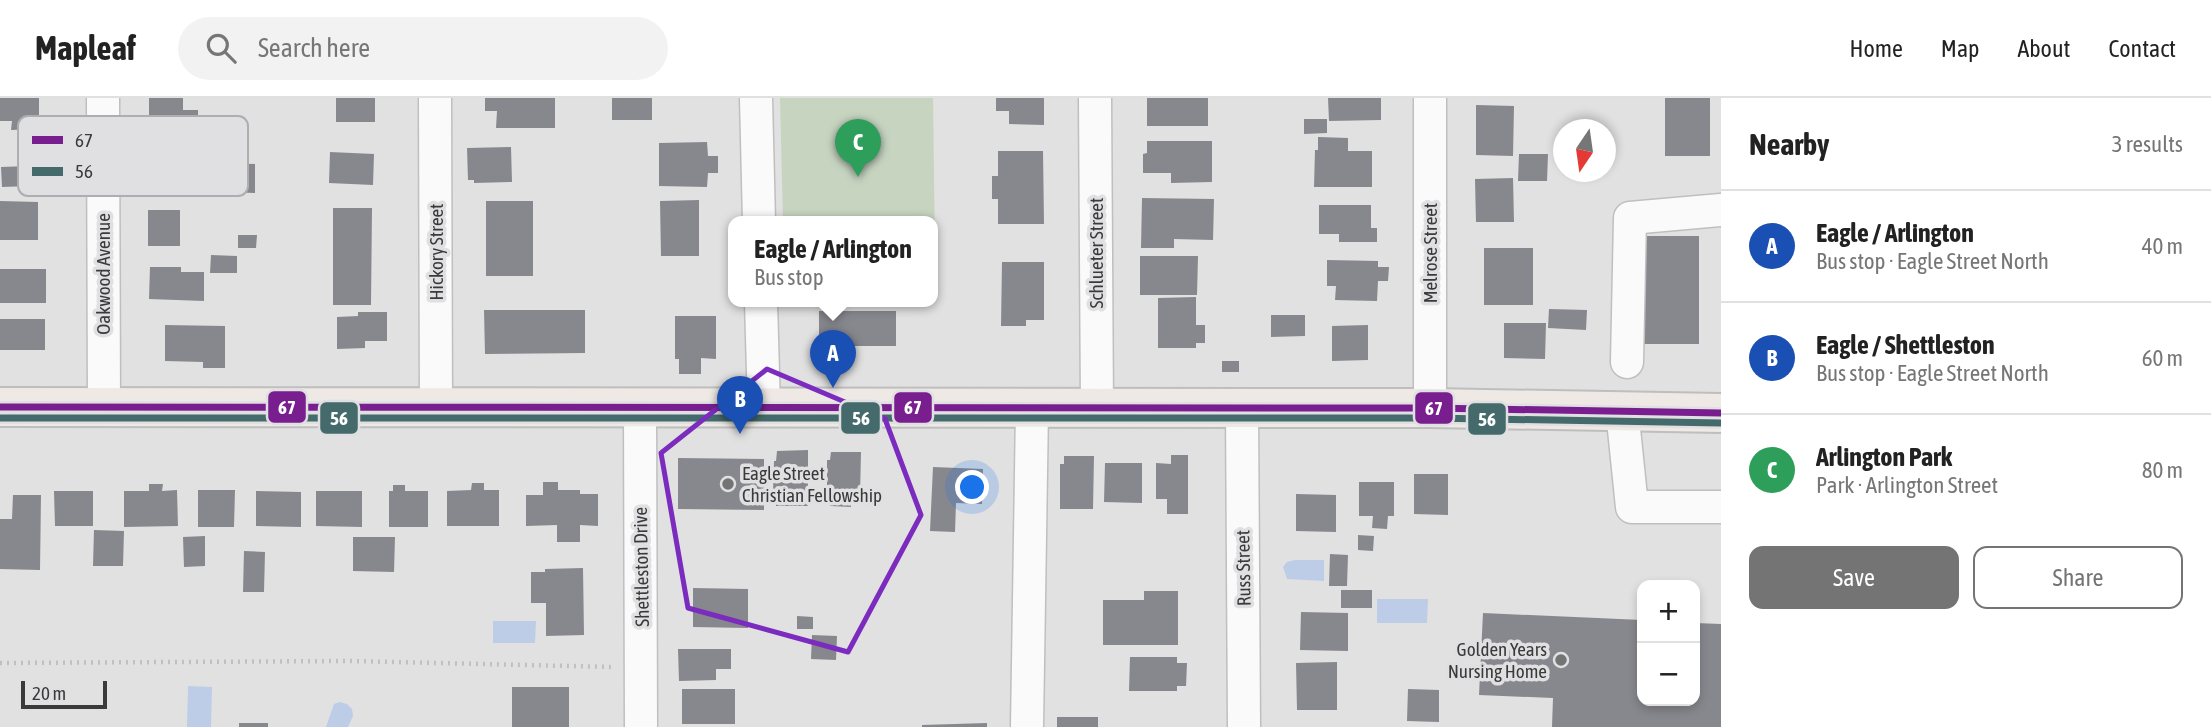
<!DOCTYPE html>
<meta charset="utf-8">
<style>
:root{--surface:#fff;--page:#f2f2f2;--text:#222;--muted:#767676;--line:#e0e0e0;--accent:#747475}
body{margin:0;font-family:"Asap Condensed",sans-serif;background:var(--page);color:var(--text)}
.controls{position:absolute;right:21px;bottom:21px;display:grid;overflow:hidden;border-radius:14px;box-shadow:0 4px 10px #0003}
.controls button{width:63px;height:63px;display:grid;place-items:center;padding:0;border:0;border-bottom:2px solid var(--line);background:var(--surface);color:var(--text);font:35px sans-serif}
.compass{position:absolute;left:1553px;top:21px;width:63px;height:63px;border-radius:50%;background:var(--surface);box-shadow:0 4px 10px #0003;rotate:193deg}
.scale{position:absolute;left:21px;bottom:18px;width:86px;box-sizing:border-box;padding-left:7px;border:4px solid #3a3a3b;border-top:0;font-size:19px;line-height:24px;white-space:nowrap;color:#3a3a3b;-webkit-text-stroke:5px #e0e0e2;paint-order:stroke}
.you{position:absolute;left:973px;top:390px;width:24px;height:24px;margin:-18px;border:5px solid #fff;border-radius:50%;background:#1a73e8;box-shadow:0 0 0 10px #1a73e833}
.badge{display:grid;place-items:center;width:46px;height:46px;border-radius:50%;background:var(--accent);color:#fff;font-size:23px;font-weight:700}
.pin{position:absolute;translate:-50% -58px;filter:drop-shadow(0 2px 4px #0008)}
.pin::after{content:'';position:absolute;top:37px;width:24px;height:21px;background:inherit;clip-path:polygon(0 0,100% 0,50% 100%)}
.popup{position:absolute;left:728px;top:118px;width:210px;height:91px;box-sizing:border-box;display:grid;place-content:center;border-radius:14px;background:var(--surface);filter:drop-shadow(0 2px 5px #0005);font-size:23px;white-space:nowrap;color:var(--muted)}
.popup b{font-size:26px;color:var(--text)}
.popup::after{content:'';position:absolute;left:50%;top:100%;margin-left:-14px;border:14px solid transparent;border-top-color:var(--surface)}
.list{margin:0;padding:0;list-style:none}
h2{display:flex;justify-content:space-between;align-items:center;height:91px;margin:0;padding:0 28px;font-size:30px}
h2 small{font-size:23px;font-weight:400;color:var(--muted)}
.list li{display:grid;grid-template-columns:46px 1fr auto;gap:21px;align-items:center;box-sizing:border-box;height:112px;padding:0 28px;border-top:2px solid var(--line)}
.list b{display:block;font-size:26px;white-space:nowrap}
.list p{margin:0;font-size:23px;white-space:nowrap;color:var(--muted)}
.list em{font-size:23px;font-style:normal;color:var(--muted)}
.actions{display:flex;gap:14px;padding:21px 28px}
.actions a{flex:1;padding:16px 0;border:2px solid var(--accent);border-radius:14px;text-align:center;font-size:24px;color:var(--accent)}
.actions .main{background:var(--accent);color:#fff}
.icon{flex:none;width:38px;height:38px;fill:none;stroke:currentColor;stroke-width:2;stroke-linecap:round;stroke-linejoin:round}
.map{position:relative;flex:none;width:1721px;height:629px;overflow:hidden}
header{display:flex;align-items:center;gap:42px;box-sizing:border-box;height:98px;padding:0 35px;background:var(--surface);border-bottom:2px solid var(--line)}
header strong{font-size:33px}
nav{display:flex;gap:38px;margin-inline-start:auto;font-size:24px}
.search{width:490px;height:63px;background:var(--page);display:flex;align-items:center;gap:18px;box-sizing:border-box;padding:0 24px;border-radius:38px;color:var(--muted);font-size:26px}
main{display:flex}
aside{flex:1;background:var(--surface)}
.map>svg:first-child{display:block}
.green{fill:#c6d4c0}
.water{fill:#bdcde7}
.building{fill:#87878e}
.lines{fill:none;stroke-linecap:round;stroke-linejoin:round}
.minor-casing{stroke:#bfbfc0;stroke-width:35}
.major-casing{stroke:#bebebf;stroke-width:42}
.path{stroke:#c0c0c0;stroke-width:4.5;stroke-dasharray:2 5;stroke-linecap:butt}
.minor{stroke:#fafafa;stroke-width:32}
.major{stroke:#efe9e5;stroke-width:38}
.bus-1-casing{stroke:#e0e0e2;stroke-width:12}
.bus-2-casing{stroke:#e0e0e2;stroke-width:12}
.bus-1{stroke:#791e8f;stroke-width:7}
.bus-2{stroke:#456a6b;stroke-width:7}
.marked{fill:none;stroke:#7b2cbf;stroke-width:5;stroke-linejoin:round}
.poi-dot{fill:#747475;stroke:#e0e0e2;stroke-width:2.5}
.labels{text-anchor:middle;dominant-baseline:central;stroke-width:7;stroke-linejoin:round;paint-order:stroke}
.street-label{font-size:19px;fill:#3a3a3b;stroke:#e0e0e2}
.poi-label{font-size:19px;fill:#3a3a3b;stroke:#e0e0e2;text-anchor:start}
.key{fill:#e0e0e2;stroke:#aeaeb0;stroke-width:2}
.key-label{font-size:19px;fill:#3a3a3b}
.line-badge{stroke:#e0e0e2;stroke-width:2.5}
.badge-label{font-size:19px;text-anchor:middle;font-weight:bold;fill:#fff}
</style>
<header>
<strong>Mapleaf</strong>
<div class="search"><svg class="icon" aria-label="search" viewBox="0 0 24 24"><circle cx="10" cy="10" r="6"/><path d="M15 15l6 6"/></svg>Search here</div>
<nav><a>Home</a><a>Map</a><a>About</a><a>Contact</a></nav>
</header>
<main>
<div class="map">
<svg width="1721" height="629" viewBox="0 0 1721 629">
<rect width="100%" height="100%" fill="#e1e1e1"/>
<path class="green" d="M780 0H933L935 158H933V124H783Z"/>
<path class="water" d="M1295 462H1324V483L1287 481 1283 469 1287 464Z
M1377 501H1428L1427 525H1377Z
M493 523H536L535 545H493Z
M188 588 212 589 211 629H187Z
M340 604 347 606 352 611 353 618 348 629H326L334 606Z"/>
<path class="building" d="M0 0H39V31L11 32 12 23H0Z
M149 0H183V12H198V25L149 28Z
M336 0H375V24H336Z
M485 0H555V30H496L497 13H485Z
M612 0H652V22H612Z
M996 0H1044V27L1009 26V13H996Z
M1147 0H1208V28H1147Z
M1328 0H1381V22L1329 23Z
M1665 0H1710V58H1665Z
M1476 7 1514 8 1513 58 1476 57Z
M1304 21H1327V35L1304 36Z
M1318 39 1348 40V53H1372V89H1314L1315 52H1318Z
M1147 43H1212V84L1171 85V75H1143V56L1147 55Z
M707 44 708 58H718V75H708L707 89 659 88V45Z
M208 46V71H184L185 83H148V78H143V63H148V48Z
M511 49 512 84 474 85V82H468L467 50Z
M998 53H1043L1044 126H998V101H992V78H998Z
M330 54 374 56 373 87 329 85Z
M1519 56H1548L1547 83H1518Z
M224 65 255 66V95L224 94Z
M29 68 30 88 2 89 1 69Z
M1513 80 1514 124H1476L1475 81Z
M1142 100 1214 101 1213 142 1174 141V150H1141Z
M699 102V158H661L660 103Z
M0 103 38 104V142H0Z
M486 103H533V178H486Z
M1319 107H1371V130H1377V144H1339V136H1319Z
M333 110H372L371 207H333Z
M148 112H180V148H148Z
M238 137H257L256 150H238Z
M1640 138H1699V246H1640Z
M1484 150H1533V207H1484Z
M211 157 237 158V175H210Z
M1140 158H1198L1197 197H1140Z
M1327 162 1378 163V169H1389L1388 183H1378L1377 203 1335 202 1336 188H1327Z
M1002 164H1044V222H1026V228H1001Z
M150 169H181V174H204V203L149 201Z
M0 171H46V205H0Z
M1196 199V227H1205V245H1196V250H1158V200Z
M1549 211 1587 212 1586 232 1548 230Z
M484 212H585V255L485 256Z
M819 213H896V248H819Z
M358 214H387V243H365V250L337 251V219L358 218Z
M1271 217H1305V238L1271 239Z
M675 218H716V261L701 260V276H679V261H675Z
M0 221H45V252H0Z
M1504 225H1546L1545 261 1504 260Z
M165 227 225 228V270H203V264L165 263Z
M1368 227V262L1332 263V228Z
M1222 263H1239V274H1222Z
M808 352V408H776V395H773L774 363H776L777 353Z
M831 354H861L860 397H851V409L830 408V397H827V362H830Z
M1171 357H1188V416H1167V401H1156V365L1171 366Z
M1064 358H1094L1093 411H1060V366H1064Z
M678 360 764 361V412L678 411Z
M1105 365H1142V405L1104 404Z
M933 369 983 371 982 406 956 405 955 434 930 433Z
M1414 376H1448V417L1414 416Z
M543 384H558V392H580V396H598V428L580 427V444H557V427L526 428V397H543Z
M1359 384H1394V418H1388L1387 431 1372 430 1373 418H1359Z
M472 385H484V392H499V428H447V393L471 392Z
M149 386H163L162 393 177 392 178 428 124 429V393H149Z
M393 387H405V393H428V429H389V393H393Z
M198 392H235L234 429H198Z
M54 393H93V428H55Z
M256 393 301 394V429L256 428Z
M316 393H362V429L316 428Z
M1296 396 1336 397V434L1296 433Z
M13 397H41L40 472 0 471V421H12Z
M94 432 124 433 123 468H93Z
M1358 437 1374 438 1373 453 1358 452Z
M205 438V468L184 469 183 439Z
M353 439H395L394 474 353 473Z
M244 453 265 454 264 494H243Z
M1330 456 1348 457 1347 488H1329Z
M583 470 584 537 546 538V505H531V474H545V471Z
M693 490 748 491V530L693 529Z
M1341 492H1372V510H1341Z
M1144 493H1178V547H1103V502H1144Z
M1301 514 1348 515V553L1300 552Z
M1483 515 1642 522V603H1695V525L1721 526V629H1552L1553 600 1479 597Z
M797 518 813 519V531H797Z
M812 537 837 538 836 562 811 561Z
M678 551H731V571H716V582L679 583Z
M1130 559H1177V565H1187L1186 588H1177V593H1129Z
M1337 564V612H1297L1296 565Z
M512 589H569V629H512Z
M682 591H735V626H682Z
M1408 591 1439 592V624L1407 623Z
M1057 619H1098V629H1057Z
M239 625H268V629H239Z
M987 625V629H922V627Z"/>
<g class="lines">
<defs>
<path id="minor" d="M103 0 104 309
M435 0 436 308
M756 0 759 124
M1095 0 1097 311
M1430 0V310
M761 204 764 310
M1627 264 1630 120 1721 112
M640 309 641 629
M1242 311 1244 629
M1622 312 1632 409H1721
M1027 629 1032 311"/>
<path id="major" d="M0 309 1430 310 1721 315"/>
</defs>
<use href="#minor" class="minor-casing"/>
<use href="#major" class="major-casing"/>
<path class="path" d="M0 565 350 563 613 569"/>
<use href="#minor" class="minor"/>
<use href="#major" class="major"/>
<defs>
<path id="bus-1" d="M0 309 1430 310 1721 315"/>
<path id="bus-2" d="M0 320H1430L1721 325"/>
</defs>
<use href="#bus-1" class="bus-1-casing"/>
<use href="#bus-2" class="bus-2-casing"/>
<use href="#bus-1" class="bus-1"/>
<use href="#bus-2" class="bus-2"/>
</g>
<path class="marked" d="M767 271 885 321 921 417 848 554 688 510 661 355Z"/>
<g class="poi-dot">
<circle cx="728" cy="386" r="7"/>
<circle cx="1561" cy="562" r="7"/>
</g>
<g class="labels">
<g class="street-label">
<text transform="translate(436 154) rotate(-90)">Hickory Street</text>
<text transform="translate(1096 155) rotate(-90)">Schlueter Street</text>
<text transform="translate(1430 155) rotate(-90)">Melrose Street</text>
<text transform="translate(103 176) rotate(-90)">Oakwood Avenue</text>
<text transform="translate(641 469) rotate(-91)">Shettleston Drive</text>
<text transform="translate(1243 470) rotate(-91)">Russ Street</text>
</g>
<g class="poi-label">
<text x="742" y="375">Eagle Street<tspan x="742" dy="22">Christian Fellowship</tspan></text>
<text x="1547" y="551" text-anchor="end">Golden Years<tspan x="1547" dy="22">Nursing Home</tspan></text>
</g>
</g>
<rect x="18" y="18" width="230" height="80" rx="10" class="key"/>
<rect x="32" y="38" width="31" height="8" fill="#791e8f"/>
<rect x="32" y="69" width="31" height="9" fill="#456a6b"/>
<g class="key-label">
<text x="75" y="49">67</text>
<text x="75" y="80">56</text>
</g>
<g class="line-badge">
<rect x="267" y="292" width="40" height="34" rx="7" fill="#791e8f"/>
<rect x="893" y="293" width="40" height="33" rx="7" fill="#791e8f"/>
<rect x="1414" y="293" width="40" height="34" rx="7" fill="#791e8f"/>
<rect x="319" y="303" width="40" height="34" rx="7" fill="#456a6b"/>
<rect x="840" y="303" width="41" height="34" rx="7" fill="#456a6b"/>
<rect x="1467" y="304" width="40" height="34" rx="7" fill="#456a6b"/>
</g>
<g class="badge-label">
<text x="287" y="316">67</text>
<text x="913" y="316">67</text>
<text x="1434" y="317">67</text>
<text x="339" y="327">56</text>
<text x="861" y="327">56</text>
<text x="1487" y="328">56</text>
</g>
</svg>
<div class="controls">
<button>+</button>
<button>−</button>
</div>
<svg class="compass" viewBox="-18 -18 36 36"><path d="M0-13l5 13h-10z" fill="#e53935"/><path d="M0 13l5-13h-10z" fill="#767676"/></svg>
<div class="scale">20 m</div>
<div class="you"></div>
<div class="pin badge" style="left:833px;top:290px;background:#1a4fb4">A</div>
<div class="popup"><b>Eagle / Arlington</b>Bus stop</div>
<div class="pin badge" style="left:740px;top:336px;background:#1a4fb4">B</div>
<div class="pin badge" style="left:858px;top:79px;background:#2e9e5b">C</div>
</div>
<aside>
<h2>Nearby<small>3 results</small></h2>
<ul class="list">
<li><span class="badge" style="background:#1a4fb4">A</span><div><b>Eagle / Arlington</b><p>Bus stop · Eagle Street North</p></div><em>40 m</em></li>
<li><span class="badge" style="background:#1a4fb4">B</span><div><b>Eagle / Shettleston</b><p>Bus stop · Eagle Street North</p></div><em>60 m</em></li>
<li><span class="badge" style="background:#2e9e5b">C</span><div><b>Arlington Park</b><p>Park · Arlington Street</p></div><em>80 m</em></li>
</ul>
<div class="actions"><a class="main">Save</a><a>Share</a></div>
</aside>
</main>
